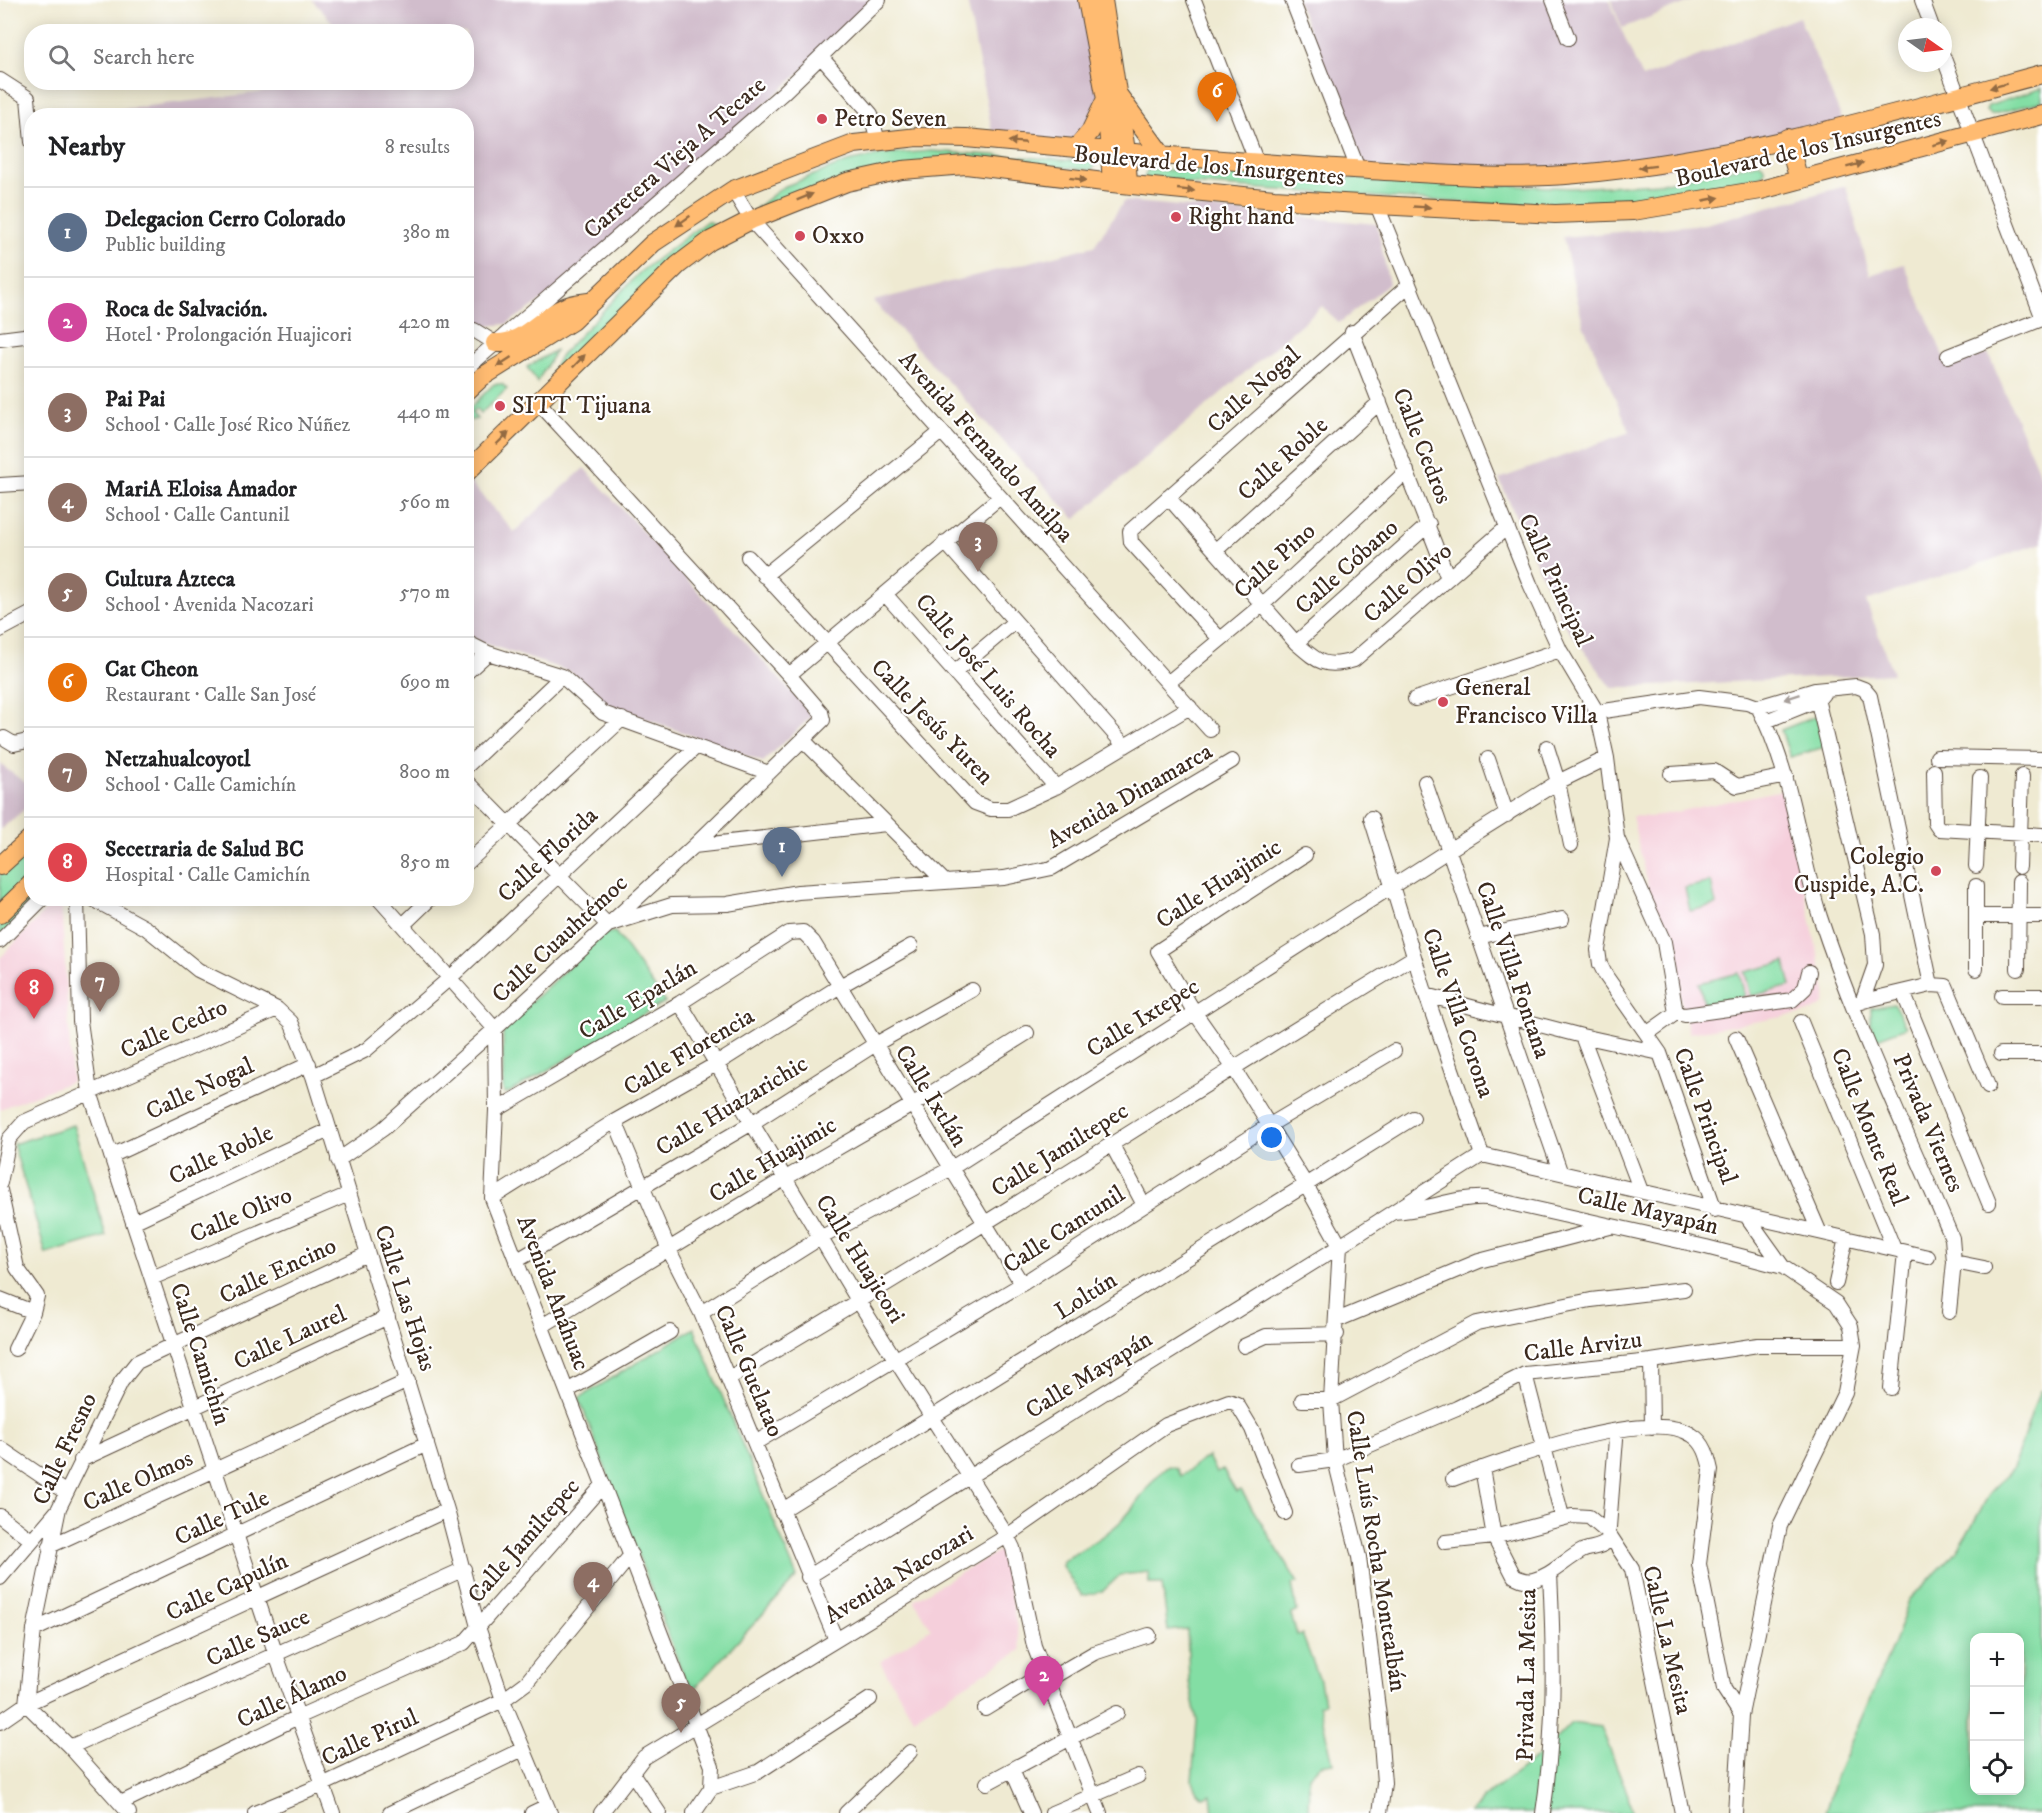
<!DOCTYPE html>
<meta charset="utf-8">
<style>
:root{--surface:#fff;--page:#f6f6f6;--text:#202124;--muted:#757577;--line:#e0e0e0;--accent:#d1495b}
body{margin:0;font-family:"IM FELL DW Pica",serif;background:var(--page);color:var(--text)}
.controls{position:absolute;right:18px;bottom:18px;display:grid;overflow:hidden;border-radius:12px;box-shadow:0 3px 15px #0003}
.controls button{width:54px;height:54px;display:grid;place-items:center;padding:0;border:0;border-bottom:2px solid var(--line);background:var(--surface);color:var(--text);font:30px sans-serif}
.compass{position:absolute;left:1898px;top:18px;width:54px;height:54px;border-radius:50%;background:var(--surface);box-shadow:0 3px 15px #0003;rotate:104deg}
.you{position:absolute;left:1272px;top:1138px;width:21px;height:21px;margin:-15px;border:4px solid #fff;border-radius:50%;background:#1a73e8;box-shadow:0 0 0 9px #1a73e833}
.badge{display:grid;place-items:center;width:39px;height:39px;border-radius:50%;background:var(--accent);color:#fff;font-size:20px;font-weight:700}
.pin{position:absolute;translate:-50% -50px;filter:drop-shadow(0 2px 3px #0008)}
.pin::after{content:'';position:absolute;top:32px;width:21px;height:18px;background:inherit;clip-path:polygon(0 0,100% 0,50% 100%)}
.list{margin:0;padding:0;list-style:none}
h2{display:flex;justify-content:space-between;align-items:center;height:78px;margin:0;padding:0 24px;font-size:26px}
h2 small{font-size:20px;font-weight:400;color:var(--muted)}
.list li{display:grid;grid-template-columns:39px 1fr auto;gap:18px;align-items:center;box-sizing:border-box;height:90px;padding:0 24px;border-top:2px solid var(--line)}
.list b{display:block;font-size:22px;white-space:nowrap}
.list p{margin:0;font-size:20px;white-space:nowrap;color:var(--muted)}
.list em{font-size:20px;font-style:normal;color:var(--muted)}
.icon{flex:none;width:33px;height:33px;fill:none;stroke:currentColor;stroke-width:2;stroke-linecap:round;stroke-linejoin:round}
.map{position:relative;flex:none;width:2042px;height:1813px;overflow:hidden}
.search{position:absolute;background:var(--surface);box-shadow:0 3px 15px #0003;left:24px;top:24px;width:450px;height:66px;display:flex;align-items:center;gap:15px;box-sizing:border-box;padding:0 21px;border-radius:24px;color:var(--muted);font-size:22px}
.panel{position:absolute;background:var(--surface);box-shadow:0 3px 15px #0003;left:24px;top:108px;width:450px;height:798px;border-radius:24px}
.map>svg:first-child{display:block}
.built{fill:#f5cfdb}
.industrial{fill:#d1bdcc}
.green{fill:#83dea4;stroke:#5f8461;stroke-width:1.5;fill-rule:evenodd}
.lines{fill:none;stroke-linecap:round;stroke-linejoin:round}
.minor-casing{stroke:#564739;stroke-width:16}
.major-casing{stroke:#564739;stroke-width:20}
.minor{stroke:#fff;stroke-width:14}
.major{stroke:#ffbb71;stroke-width:18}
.oneway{fill:#936b43}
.oneway2{fill:#a79f9a}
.poi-dot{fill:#d1495b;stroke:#fff;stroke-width:2}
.labels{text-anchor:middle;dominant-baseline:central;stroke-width:4.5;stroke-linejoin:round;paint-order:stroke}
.poi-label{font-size:24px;fill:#3b2a1e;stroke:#fff;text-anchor:start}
.street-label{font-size:24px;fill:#3b2a1e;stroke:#fff}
</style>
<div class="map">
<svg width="2042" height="1813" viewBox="0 0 2042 1813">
<rect width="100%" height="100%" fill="#fff"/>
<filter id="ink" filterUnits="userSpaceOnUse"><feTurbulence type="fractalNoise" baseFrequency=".0167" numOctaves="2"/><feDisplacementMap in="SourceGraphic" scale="12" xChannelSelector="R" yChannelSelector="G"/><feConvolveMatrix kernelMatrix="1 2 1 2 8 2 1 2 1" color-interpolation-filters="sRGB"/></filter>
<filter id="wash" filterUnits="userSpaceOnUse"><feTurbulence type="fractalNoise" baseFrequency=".008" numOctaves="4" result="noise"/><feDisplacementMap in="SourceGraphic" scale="24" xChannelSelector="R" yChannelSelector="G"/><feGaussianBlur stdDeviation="1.35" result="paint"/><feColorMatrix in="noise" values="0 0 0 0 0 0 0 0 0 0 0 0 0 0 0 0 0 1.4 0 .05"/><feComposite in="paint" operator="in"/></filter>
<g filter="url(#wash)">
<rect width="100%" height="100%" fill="#efead2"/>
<path class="built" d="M1783 790 1826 992 1824 1004 1811 1012 1689 1033 1661 921 1654 914 1632 816 1651 817Z
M57 899H61L72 1081 0 1109V958Z
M1002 1549 1021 1650 913 1718 880 1662 931 1628 914 1600Z"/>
<path class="industrial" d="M312 0H876L879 3 547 297 507 324 467 328 466 116H65L340 83 466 82V32L340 31Z
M967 0H1083L1101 100 1094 123 1070 146 993 137Z
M1297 0H1609L1642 78 1799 17 1845 126 1656 171 1365 168Z
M1611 0H1694L1622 28Z
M1846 186 1870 275 1904 264 1948 367 1988 353 2042 479V543L1866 601 1893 674 1612 688 1562 621 1499 479 1630 432 1583 324 1563 237 1705 224Z
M1124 201 1377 224 1389 284 1339 323 1322 306 1075 519 873 301 1094 246Z
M584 468 813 715 763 762 597 701 571 672 480 642 467 634V485L470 482 514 532Z
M0 764 31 787 32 803 0 830Z"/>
<path class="green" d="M2042 88V101L1991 115 1986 111 1988 106Z
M931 151 1093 162 1095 166 1092 170 974 160 801 192 756 208 783 187 847 162 882 155Z
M1759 163 1763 166 1765 171 1760 177 1619 202 1527 207 1146 181 1144 178 1147 171 1152 169 1280 177 1311 176 1571 188 1661 183Z
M707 221 714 224 711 232 578 354 551 374 560 356 640 272Z
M556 350 537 382 527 367Z
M494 384H502L507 389 480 414 476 409 472 413 477 419 467 421V411Z
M1814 717H1818L1825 747 1790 757 1781 730Z
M31 841V874L0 903V871Z
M1711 882 1716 905 1690 911 1685 888Z
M31 894 32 898 40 899 0 937V923Z
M615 932 665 1002 510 1092 505 1093 503 1090V1028L605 933Z
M1785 962 1791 986 1751 996 1745 972Z
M1739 973 1745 996 1705 1007 1699 983Z
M1894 1004 1906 1027 1875 1039 1871 1024V1008Z
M73 1125 106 1236 46 1254 13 1144Z
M694 1328 797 1577 690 1693 579 1398Z
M2042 1390V1813H1825L1835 1779 1894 1643 1909 1600 1958 1550 1990 1493 2013 1468 2039 1392ZM1974 1638H2020V1790H1974Z
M1208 1456 1216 1473 1223 1470 1236 1492 1241 1490 1298 1583 1292 1584 1297 1611 1291 1615 1297 1635 1302 1634 1320 1681 1324 1703 1319 1705 1333 1763 1320 1765 1309 1776 1308 1813H1213L1211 1795 1203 1797 1198 1792 1192 1780 1197 1721 1189 1682 1187 1629 1168 1631 1162 1584H1149V1572L1120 1575 1103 1591 1082 1596 1062 1566 1063 1561C1081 1549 1103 1538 1119 1523 1137 1508 1151 1476 1169 1466L1176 1468 1181 1476Z
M1571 1723 1601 1727 1628 1795 1632 1813H1470L1483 1798 1539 1756Z"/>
</g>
<g filter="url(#ink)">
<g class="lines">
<defs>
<path id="minor" d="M1194 0 1257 163
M1292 0 1358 169
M1553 0 1568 38
M1922 0 1932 27
M1943 56 2042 316
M821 57 871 114 878 142
M0 80 28 98 32 142
M733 190 751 220 1210 730
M1377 205 1530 584 1560 650 1597 712 1607 758 1617 838 1598 950 1600 964 1606 976 1660 1053 1715 1210
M466 330H474L495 343
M1352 332 1448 578
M0 339 32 335
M1948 356 2042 319
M466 369 783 93 879 0
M0 485 32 483
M1168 497 1296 643C1318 662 1325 669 1354 660L1506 528
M945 542 1125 746
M1216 550 1380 402
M748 557 975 803 991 809H1008L1056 787 1190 707
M764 576 941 432
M885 594 1056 787
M0 630 32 613
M1220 639 1131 542 1130 531 1409 285
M466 642 488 653 562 676 603 713 769 773
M1296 643 1429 524
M955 672 1013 623
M466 673 488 653
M789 675 1000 497
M1169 682 1262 605 1407 471
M1815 690 1873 934 1875 965 1862 1002
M1415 699 1560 650
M1758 707C1793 773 1798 847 1820 917 1855 1024 1908 1134 1952 1238L1954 1262 1949 1312
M1597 712 1699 697 1747 703 1758 707 1815 690 1856 686 1864 689 1870 696 1931 985
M1766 721 1818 700 1823 694
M4 738 14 744 32 740
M804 741 943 880
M1547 747 1558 782 1571 845
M1937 757 2042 759
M1488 759 1507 815
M466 767 562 676
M1934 771 1935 823 1939 829 2042 835
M1671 774 1714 771 1737 786 1786 776
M466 781 608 925 672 905 727 904 798 892 1004 878 1052 868 1232 761
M1425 782 1560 1171
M1371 818 1426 995 1482 1155
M1617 838 1664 942 1676 1013
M694 846 886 824
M1305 855 1158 951 1195 1013 1233 1067 1306 1185 1340 1246 1331 1400 1335 1460 1359 1557 1379 1716 1384 1783 1380 1813
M466 864 622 719
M1976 866 1980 778
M2019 867 2022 776
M1976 886V969
M77 898 80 1021 90 1092 276 1655 333 1813
M91 898 146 928 198 970 277 1009 291 1022 313 1076 447 1510 478 1627 503 1700 550 1813
M378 898 495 1029 496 1110 492 1198 712 1766 711 1788 694 1813
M1977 916H2042
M403 925 431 898
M1478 937 1562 919
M0 941 43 898
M2018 969 2019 882
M1903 992 1989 1203
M1426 995 1582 1036 1660 1053
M2002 996H2042
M680 1003 859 1302 1007 1536 1013 1548 1034 1646 1100 1813
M1855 1003 1931 985 1946 986 1988 1086
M1801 1022 1894 1249
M1648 1033 1676 1013 1685 1015 1792 1000 1805 988 1809 972
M1582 1036 1641 1191
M1736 1038 1819 1231
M2001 1054H2042
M313 1076 366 1050 451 977 696 747
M496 1110 680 1003 789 933 803 932 813 942 1022 1284
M615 1121 669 1250 701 1313 836 1640
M1112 1145 1144 1205
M1482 1155 1928 1257
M111 1156 309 1064
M338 1160 383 1129 495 1029 694 846 823 720 821 712 789 675 539 403
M0 1183 9 1139 24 1122 277 1009
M0 1190 17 1268 37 1296 33 1312 15 1349
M492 1198 615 1121 718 1063 840 986 911 946
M1393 1212C1427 1211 1454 1196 1487 1198L1706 1247 1783 1267 1836 1303 1851 1326 1854 1345 1845 1392 1780 1526 1741 1715 1735 1813
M1748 1218 1783 1267
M133 1222 329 1130
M516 1261 752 1123 874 1045 972 990
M1954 1262 1984 1268
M152 1278 349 1194
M1836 1283 1846 1238
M0 1299 33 1312
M701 1313 820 1238 950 1169 1449 850 1558 782 1607 758
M1337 1320 1479 1261 1610 1227
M542 1326 784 1179 912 1105 1027 1033
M1244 1346 1266 1336 1337 1334
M1651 1361 1652 1427
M1525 1374 1562 1516
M729 1378C960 1243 1184 1096 1414 957
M1891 1388 1905 1252
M567 1391 670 1332
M1302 1400H1331L1477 1323 1591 1300 1684 1289
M755 1443 1022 1284 1268 1126 1394 1051
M0 1448 65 1492
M81 1460 388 1317
M1299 1465 1335 1460 1457 1408 1525 1374 1651 1361 1758 1345H1854
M1482 1468 1494 1537 1514 1576C1520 1579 1526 1582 1533 1580 1551 1576 1565 1560 1582 1551 1591 1547 1603 1548 1608 1540L1616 1439
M1453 1479C1501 1461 1648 1406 1692 1435 1705 1443 1708 1457 1711 1470L1699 1564 1724 1689 1741 1715
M781 1511 1413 1118
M0 1516 30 1539
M1445 1542 1494 1537 1572 1516 1589 1517 1609 1534 1632 1569 1682 1813
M50 1546 408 1381
M808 1577 1340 1246 1482 1155
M0 1578 58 1510
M34 1630 427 1444
M1046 1681 1094 1653 1149 1635
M26 1704 34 1630 59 1508 121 1382 137 1362 367 1254
M26 1704 70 1747 129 1813
M985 1709 1044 1673
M0 1722 26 1704 447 1510
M70 1747 464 1569
M1012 1770 1031 1813
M632 1773 659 1813
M987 1783 1117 1713
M711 1788 758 1772 870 1699
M121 1803 298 1717 464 1643 603 1485
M255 1813 322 1785 503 1700 526 1683 631 1555
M390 1813 523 1749
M532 1813 547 1806
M601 1813 644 1757 1007 1536 1166 1425 1229 1401 1237 1404 1252 1429 1285 1513
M846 1813 910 1752
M1052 1813 1138 1776
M1543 1813C1555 1733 1554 1654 1550 1573"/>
<path id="major" d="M1087 0 1106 99 1112 183
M1103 0 1126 151 1128 184
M1119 96 1162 155
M1787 138 1799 180
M1076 148 1090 132 1105 101
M495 343C523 345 540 317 565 307 573 303 584 303 593 301
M466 392 482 377 572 321 653 243 733 190 854 144 918 137 966 138C1095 150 1224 161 1353 169 1427 173 1502 181 1577 174 1734 160 1890 115 2042 74
M466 473 678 265 710 241 751 220 847 182 902 170 966 165 1112 183 1274 199 1377 205 1555 214 1633 211 1761 190 2042 115
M0 866 32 837
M0 914 32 883"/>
</defs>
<use href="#minor" class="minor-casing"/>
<use href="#major" class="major-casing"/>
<use href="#minor" class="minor"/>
<use href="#major" class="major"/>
</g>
<defs><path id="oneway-solid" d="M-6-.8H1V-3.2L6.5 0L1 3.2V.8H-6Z" transform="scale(1.5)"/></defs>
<g class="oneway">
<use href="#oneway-solid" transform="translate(1998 86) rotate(165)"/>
<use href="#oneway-solid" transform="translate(1017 142) rotate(-175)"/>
<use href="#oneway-solid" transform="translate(1941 143) rotate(-15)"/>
<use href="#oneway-solid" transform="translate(1855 165) rotate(-15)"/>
<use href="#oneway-solid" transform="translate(1647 167) rotate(173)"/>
<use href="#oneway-solid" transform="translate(1078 179) rotate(7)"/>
<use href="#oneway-solid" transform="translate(1186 190) rotate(6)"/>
<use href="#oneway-solid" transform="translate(805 197) rotate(-22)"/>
<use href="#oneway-solid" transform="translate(1711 199) rotate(-11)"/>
<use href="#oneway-solid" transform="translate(1422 207) rotate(3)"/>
<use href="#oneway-solid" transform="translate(683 221) rotate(145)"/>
<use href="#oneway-solid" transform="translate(579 361) rotate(-46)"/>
<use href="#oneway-solid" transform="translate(504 362) rotate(147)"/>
<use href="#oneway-solid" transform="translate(503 438) rotate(-44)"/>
</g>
<use class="oneway2" href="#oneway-solid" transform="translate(1792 697) rotate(162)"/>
</g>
<g class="poi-dot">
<circle cx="822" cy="119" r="6"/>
<circle cx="1176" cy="217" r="6"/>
<circle cx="800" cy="236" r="6"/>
<circle cx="500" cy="406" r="6"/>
<circle cx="1443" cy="702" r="6"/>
<circle cx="1936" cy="871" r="6"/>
</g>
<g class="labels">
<g class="poi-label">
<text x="834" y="119">Petro Seven</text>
<text x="1188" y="217">Right hand</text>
<text x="812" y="236">Oxxo</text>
<text x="512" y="406">SITT Tijuana</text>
<text x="1455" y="688">General<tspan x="1455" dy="28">Francisco Villa</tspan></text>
<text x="1924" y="857" text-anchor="end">Colegio<tspan x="1924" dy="28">Cuspide, A.C.</tspan></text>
</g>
<g class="street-label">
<text transform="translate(1808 149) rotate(-13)">Boulevard de los Insurgentes</text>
<text transform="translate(675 158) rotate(-41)">Carretera Vieja A Tecate</text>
<text transform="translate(1209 166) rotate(5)">Boulevard de los Insurgentes</text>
<text transform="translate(1254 390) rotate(-42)">Calle Nogal</text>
<text transform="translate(1422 446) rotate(68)">Calle Cedros</text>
<text transform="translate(986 447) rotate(48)">Avenida Fernando Amilpa</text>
<text transform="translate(1283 459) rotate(-42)">Calle Roble</text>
<text transform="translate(1275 561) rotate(-42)">Calle Pino</text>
<text transform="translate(1347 567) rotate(-42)">Calle Cóbano</text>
<text transform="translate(1555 580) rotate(65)">Calle Principal</text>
<text transform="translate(1408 583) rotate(-41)">Calle Olivo</text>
<text transform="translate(988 676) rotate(49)">Calle José Luis Rocha</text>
<text transform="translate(932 722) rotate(46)">Calle Jesús Yuren</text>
<text transform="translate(1130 796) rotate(-30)">Avenida Dinamarca</text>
<text transform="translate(548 855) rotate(-43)">Calle Florida</text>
<text transform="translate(1219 884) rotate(-33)">Calle Huajimic</text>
<text transform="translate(560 939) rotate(-43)">Calle Cuauhtémoc</text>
<text transform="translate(1513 970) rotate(71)">Calle Villa Fontana</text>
<text transform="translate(638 1000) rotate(-31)">Calle Epatlán</text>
<text transform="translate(1458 1013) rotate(71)">Calle Villa Corona</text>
<text transform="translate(1143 1018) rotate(-32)">Calle Ixtepec</text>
<text transform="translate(174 1029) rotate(-24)">Calle Cedro</text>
<text transform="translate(689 1052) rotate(-31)">Calle Florencia</text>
<text transform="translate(200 1089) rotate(-25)">Calle Nogal</text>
<text transform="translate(931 1096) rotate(58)">Calle Ixtlán</text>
<text transform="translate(732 1106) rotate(-31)">Calle Huazarichic</text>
<text transform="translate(1705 1116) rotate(70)">Calle Principal</text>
<text transform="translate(1928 1123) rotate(67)">Privada Viernes</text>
<text transform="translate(1869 1127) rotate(68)">Calle Monte Real</text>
<text transform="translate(1060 1150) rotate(-32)">Calle Jamiltepec</text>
<text transform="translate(221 1155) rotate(-25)">Calle Roble</text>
<text transform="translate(773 1160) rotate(-31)">Calle Huajimic</text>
<text transform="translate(1648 1211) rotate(13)">Calle Mayapán</text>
<text transform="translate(241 1215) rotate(-23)">Calle Olivo</text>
<text transform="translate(1064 1230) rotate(-33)">Calle Cantunil</text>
<text transform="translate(860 1259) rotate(58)">Calle Huajicori</text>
<text transform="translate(278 1271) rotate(-25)">Calle Encino</text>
<text transform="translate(553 1293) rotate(69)">Avenida Anáhuac</text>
<text transform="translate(1086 1296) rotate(-32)">Loltún</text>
<text transform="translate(405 1298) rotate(72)">Calle Las Hojas</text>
<text transform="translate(290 1338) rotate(-25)">Calle Laurel</text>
<text transform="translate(1583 1347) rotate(-7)">Calle Arvizu</text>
<text transform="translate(200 1354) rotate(72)">Calle Camichín</text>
<text transform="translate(749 1371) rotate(67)">Calle Guelatao</text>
<text transform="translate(1089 1375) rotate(-32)">Calle Mayapán</text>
<text transform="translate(65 1449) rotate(-65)">Calle Fresno</text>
<text transform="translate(138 1481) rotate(-24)">Calle Olmos</text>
<text transform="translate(222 1518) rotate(-25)">Calle Tule</text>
<text transform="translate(524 1541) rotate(-49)">Calle Jamiltepec</text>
<text transform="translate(1376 1551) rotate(81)">Calle Luís Rocha Montealbán</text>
<text transform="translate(899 1575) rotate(-31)">Avenida Nacozari</text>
<text transform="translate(227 1587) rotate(-25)">Calle Capulín</text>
<text transform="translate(258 1638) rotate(-24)">Calle Sauce</text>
<text transform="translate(1667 1640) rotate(77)">Calle La Mesita</text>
<text transform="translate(1527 1675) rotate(-89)">Privada La Mesita</text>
<text transform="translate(292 1697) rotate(-25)">Calle Álamo</text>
<text transform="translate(370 1738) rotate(-25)">Calle Pirul</text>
</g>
</g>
</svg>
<div class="controls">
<button>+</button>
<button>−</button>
<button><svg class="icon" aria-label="locate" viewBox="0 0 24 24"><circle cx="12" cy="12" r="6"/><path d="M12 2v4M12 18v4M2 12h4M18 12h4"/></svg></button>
</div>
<svg class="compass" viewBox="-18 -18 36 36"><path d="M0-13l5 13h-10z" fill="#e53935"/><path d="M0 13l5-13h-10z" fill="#757577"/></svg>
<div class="you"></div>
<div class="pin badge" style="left:782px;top:877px;background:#5c6f8a">1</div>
<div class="pin badge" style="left:1044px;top:1706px;background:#d1479c">2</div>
<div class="pin badge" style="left:978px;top:572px;background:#8d6e63">3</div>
<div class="pin badge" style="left:593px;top:1612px;background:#8d6e63">4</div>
<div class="pin badge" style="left:681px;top:1733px;background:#8d6e63">5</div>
<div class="pin badge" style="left:1217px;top:122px;background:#e8710a">6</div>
<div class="pin badge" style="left:100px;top:1012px;background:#8d6e63">7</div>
<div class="pin badge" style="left:34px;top:1019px;background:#e0444e">8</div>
<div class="search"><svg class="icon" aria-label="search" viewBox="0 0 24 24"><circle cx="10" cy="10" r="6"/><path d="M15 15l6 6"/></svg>Search here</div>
<section class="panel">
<h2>Nearby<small>8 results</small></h2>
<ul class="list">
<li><span class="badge" style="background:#5c6f8a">1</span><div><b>Delegacion Cerro Colorado</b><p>Public building</p></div><em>380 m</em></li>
<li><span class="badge" style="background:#d1479c">2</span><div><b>Roca de Salvación.</b><p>Hotel · Prolongación Huajicori</p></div><em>420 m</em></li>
<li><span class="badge" style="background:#8d6e63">3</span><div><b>Pai Pai</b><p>School · Calle José Rico Núñez</p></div><em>440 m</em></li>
<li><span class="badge" style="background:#8d6e63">4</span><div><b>MariA Eloisa Amador</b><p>School · Calle Cantunil</p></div><em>560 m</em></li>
<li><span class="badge" style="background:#8d6e63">5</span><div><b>Cultura Azteca</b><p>School · Avenida Nacozari</p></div><em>570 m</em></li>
<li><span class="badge" style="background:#e8710a">6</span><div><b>Cat Cheon</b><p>Restaurant · Calle San José</p></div><em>690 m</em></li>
<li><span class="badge" style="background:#8d6e63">7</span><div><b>Netzahualcoyotl</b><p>School · Calle Camichín</p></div><em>800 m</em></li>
<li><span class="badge" style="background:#e0444e">8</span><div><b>Secetraria de Salud BC</b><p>Hospital · Calle Camichín</p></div><em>850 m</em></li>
</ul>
</section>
</div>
